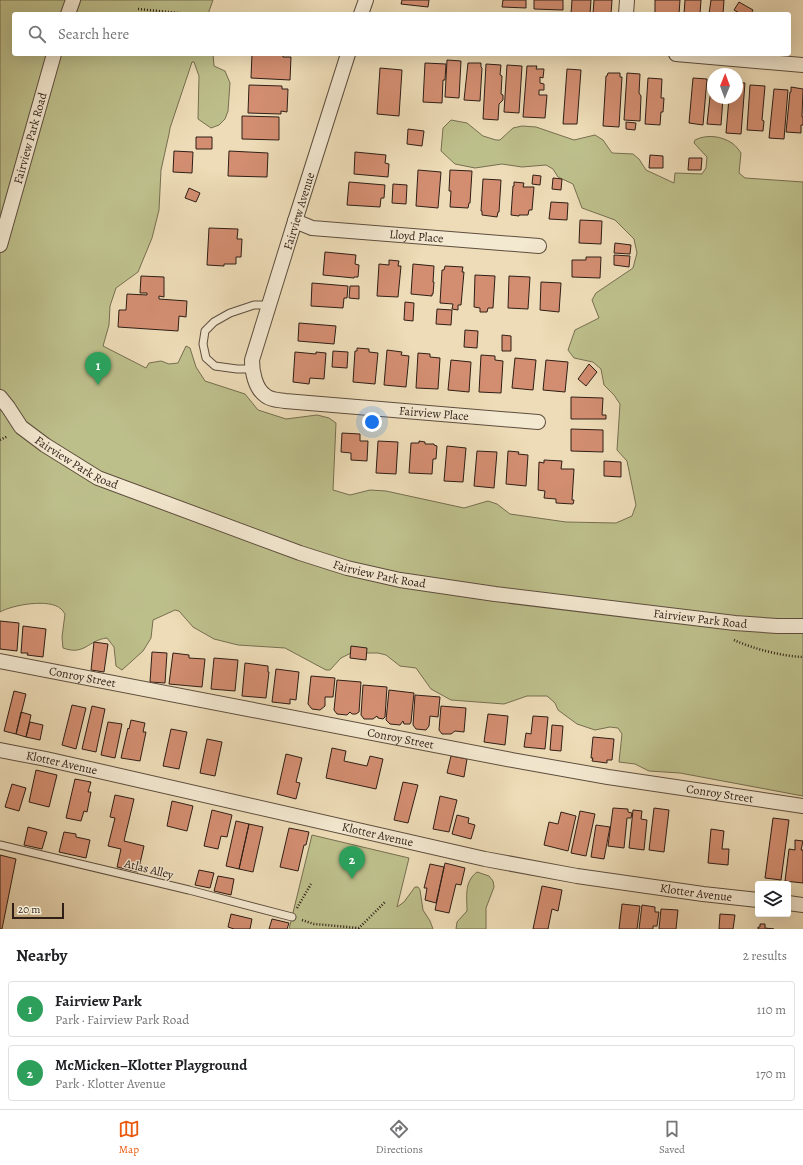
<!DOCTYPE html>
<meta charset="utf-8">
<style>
:root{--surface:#fff;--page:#f2f2f2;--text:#202124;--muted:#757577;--line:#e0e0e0;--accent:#ea580c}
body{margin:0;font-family:Alegreya,serif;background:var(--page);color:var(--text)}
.controls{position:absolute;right:12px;bottom:12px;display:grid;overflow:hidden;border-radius:4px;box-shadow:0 4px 16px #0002}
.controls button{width:36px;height:36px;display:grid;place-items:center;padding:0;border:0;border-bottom:1px solid var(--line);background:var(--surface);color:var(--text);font:20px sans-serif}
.compass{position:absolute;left:707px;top:68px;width:36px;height:36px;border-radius:50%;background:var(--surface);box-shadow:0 4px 16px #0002;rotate:1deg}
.scale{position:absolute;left:12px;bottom:10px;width:52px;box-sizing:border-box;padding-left:4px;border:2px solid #2f1e16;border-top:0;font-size:11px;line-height:14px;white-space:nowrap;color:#2f1e16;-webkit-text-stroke:3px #f3e8d0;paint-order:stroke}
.you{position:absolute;left:372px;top:422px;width:14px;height:14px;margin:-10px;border:3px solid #fff;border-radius:50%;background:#1a73e8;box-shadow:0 0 0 6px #1a73e833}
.badge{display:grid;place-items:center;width:26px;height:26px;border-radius:50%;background:var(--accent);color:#fff;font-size:13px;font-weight:700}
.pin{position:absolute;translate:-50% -33px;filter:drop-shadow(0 1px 2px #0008)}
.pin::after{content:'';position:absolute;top:21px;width:14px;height:12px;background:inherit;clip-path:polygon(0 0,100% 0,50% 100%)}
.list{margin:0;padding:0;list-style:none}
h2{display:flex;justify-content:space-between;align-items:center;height:52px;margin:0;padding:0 16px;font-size:17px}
h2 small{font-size:13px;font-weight:400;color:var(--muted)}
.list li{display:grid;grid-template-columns:26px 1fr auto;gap:12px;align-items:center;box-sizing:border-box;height:56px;margin:0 8px 8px;padding:0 8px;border:1px solid var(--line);border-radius:4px}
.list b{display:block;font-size:15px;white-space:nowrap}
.list p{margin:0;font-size:13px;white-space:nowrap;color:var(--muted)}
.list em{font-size:13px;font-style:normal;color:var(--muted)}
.icon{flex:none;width:22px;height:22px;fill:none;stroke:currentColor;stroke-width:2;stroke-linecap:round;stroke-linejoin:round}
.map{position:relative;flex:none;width:803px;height:929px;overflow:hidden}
.search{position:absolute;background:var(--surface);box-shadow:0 4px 16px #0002;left:12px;right:12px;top:12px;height:44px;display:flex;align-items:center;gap:10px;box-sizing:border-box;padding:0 14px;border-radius:4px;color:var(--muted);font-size:15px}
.sheet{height:180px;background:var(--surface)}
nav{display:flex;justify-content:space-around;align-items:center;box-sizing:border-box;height:56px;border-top:1px solid var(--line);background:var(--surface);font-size:11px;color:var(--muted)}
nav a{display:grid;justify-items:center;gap:2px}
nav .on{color:var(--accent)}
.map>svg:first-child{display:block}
.green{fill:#bdbf8b;stroke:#766e50}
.building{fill:#d38e71;stroke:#2f1e16}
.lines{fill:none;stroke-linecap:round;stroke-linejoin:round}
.service-casing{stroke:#5e4e3e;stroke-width:9}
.minor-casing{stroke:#5e4e3e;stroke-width:16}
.path{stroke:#2f1e16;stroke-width:2.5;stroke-dasharray:1 2;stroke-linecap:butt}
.service{stroke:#f3e8d0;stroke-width:7}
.minor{stroke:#f3e8d0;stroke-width:14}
.labels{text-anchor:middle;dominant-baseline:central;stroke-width:3;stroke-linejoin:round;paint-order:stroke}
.street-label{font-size:12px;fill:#2f1e16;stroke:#f3e8d0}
</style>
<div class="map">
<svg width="803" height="929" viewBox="0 0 803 929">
<rect width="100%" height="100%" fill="#eddcb7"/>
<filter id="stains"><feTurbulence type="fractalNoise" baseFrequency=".005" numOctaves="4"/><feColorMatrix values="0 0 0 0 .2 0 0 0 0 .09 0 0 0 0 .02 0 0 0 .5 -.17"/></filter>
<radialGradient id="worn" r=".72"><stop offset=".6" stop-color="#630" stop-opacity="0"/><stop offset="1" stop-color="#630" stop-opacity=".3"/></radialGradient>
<path class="green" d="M0 0H213L208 14H14V54H213L214 66 225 71 230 83 228 111 225 119 219 125 211 128 198 119 199 76 194 62H192L170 128 169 134 161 170 159 210 152 238 138 272 116 288 110 306 109 325 103 346 146 368 149 363 161 361 169 364 178 363 186 346 190 348 196 367 205 381 245 394 258 410 286 419 317 415 329 418 336 423 333 490 350 495 370 490 386 491 464 508 488 501 497 504 510 514 566 522 616 523 632 516 636 505 627 461 617 450 620 404 614 395 604 385 601 369 593 362 574 358 568 350 575 330 599 318 592 300 596 293 633 268 637 253 634 239 615 220 582 208 573 184 558 177 553 169 546 165 522 167 502 164 475 168 455 164 441 151 443 128 451 120 467 123 483 136 496 140H500L513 128 522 126 536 127 574 140 595 135 603 140 612 153 633 154 639 159 646 170 674 183 675 173 702 174 706 168 707 157 694 143 695 140C707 134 721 136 732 143 736 146 739 150 741 153L739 173 745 178 803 182V796L680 773 649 771 635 764 619 762 622 734 618 728 610 727 595 730 577 724 558 710 555 703 547 696H527L504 704 451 700 431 689 416 668 400 666 386 655 378 653H351L341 658 330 670H326L285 648 238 645 214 639 193 627 179 611 175 610 153 620 151 638 143 651 122 670 116 666 114 647 107 638C88 640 85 656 63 648L62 637 65 614C63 612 63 610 61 609 50 598 12 605 0 612Z
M312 835 409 858 397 907 404 902 415 887H418L420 890 423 910 430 921 433 929H289Z
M477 872 489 876 493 881 494 887 486 908V929H456L457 922 467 911C467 896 464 882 477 872Z"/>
<path class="building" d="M402 0H429L428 7 401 4Z
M503 0H526V8L502 7Z
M534 0H563V10L534 9Z
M572 0H591L590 14H571Z
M594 0H612L611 14H593Z
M655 0H680L679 14H655Z
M685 0H701L700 14H684Z
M711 0H724L723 14H709Z
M739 2 753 10 751 14H741L734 10Z
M252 54H283V57H291L290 80 251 78Z
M447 60 461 61 459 98 445 97Z
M425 63 446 64 445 80H443L442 103 423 102Z
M468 63H481V67L482 68 480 101 464 100Z
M486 64 501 65 500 75 502 76 501 94 503 95V100L499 104 498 120 483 119Z
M507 65 522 66 519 113 504 112Z
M527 66H537L536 69H544L543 78 540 77V83L544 84V90H539V95H547L545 118 523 117Z
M380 68 402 70 399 116 377 114Z
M567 69 581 70 577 124H563Z
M608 73H620V77H622L619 127 603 126 606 76H607Z
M627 73 640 74 639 93 641 96 640 121 624 120Z
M648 78 662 79 661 98H664L663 112H661L660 125 645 124Z
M693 78 707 79 703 125 689 123Z
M712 79H713V98H723L721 125 707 124Z
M737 82 745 83 741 134 726 133 729 98H737Z
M249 85 282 86V89H288L287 112 281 111V114L248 113Z
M750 85 765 86 762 120 764 121 763 131 747 130Z
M791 87 803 89 802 117H803V125H801V133L786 132 790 92H791Z
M774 89 788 90 784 139 769 138Z
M242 116 279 117V140L242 139Z
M626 122 636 123 635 130 626 129Z
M408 129 424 131 422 146 407 144Z
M196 137H212V149H196Z
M174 151 193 152 192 173 173 172Z
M229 151 268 153 267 177 228 176Z
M355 152 386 155 385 163 389 164 388 177 354 174Z
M650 155 663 156V168H649Z
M689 158H702L701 170H688Z
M418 170 441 172 438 208 416 206Z
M450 170 472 171 470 203H469L468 208 450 207 451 191H449Z
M533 175 541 176 540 185 532 184Z
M553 178 562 179 561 190 552 189Z
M483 179 501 180 499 212H498L497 217 482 215V211H481Z
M349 182 385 185 384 198H381L380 207 347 205Z
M514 182 524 183 523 187H534L532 210H529L528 215H519V216L511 215 513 186H514Z
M393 184 407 185 406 204 392 203Z
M189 188 200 193 196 202 185 198Z
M551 202 568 203 567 220 549 219Z
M580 220 602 221 601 244 579 243Z
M209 228 238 229 237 239H242L241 257H236V264H224V266L207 265Z
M615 243 631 245 630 254 614 253Z
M325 252 356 255 355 264 359 265 358 277H354V278L323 275Z
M614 255 630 256 629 267 614 265Z
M586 257H601L600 278 572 277V260H586Z
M389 260 399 261 398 266H401L398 297 377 296 379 264 389 265Z
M413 264 434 266 433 282H434L433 294H432V296L411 294Z
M445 266 463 267 462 272H464L461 305H458V310L452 309 453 304 440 303 442 270H444Z
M475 275 495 276 493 308H488L487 312H480V308L474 307Z
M141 276 164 277V297L159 296V299L187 301 186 317 179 316 178 331 118 327 119 310H126L127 294 147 295V293H140Z
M509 276 530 277 528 309 508 308Z
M541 282 561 283 559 312 540 310Z
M312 283 348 286 347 298H344L343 308 311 306Z
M350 286H359V299L349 298Z
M405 302 414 303 413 321 404 320Z
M437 309 452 310 451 325 436 324Z
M299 323 336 326 334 344 298 341Z
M465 330 478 331 477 348 464 347Z
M502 335 511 336V351H502Z
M357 348 369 349V352L378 353 375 384 353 382 355 351H357Z
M387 350 402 352 401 355 409 356 406 387 384 385Z
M333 351 348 352 347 368 332 367Z
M295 352 316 354V352L326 353 324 379 310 378 309 384 293 382Z
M418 353 430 354V357L440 358 438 389 416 388Z
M481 355 495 356V360L503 361 501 393 479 392Z
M515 358 536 360 533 390 512 388Z
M451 360 471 362 469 392 448 390Z
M546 360 568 362 565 392 543 390Z
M589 364 597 372 586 386 578 379Z
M571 397 603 398 602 415H606V419H571Z
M571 429 603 430V452L571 451Z
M342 433 360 434V441H368L367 461 351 460V453L341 452Z
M378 441 398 442 396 474 376 473Z
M419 441 425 442V444H434V445L437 446 436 459H433L432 474 409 473 411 443H419Z
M447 446 466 448 463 482 444 481Z
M477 451 497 452 494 488 474 486Z
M508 451 519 452 518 454 528 455 526 486 506 484Z
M544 460 562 461 561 469H574L572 500H574L573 504 556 503V499L544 498 545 491 538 490 539 462 544 463Z
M604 461 621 462V477L604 476Z
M0 621 19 623 17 651 0 649Z
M23 626 46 629 43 657 27 655 28 653H21Z
M94 642 108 644 104 672 91 670Z
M351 646 367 648 366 660 350 658Z
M152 652 167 653 165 683 150 682Z
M173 653 189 655V658L205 659 202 687 169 684Z
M214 658 238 660 235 691 211 689Z
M245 663 268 666V672H269L266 698 242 696Z
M276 669 299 672 296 700 290 699V704L272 702Z
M311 676 335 678 333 697H325V706L320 710 312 709 308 704Z
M337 680 361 682 359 712 356 714H352L350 712 347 715 337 714 334 710Z
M363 685 387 687 385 717 383 719 378 718 377 716 373 719H364L361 715Z
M389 690 414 693 411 722 410 724H404L403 721 400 725 390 724 386 720Z
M14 691 26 694 16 734 4 731Z
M415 695 440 697 438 717 430 716 429 726 426 730 416 729 413 725Z
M72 705 86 708 76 749 62 745Z
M92 706 105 709 96 752 82 749Z
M441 706 466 708 464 732 455 731 451 734H442L439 730Z
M21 712 31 715 26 737 16 734Z
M488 714 508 716 505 745 484 742Z
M533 716 548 717 545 749 524 747 526 733 531 734Z
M131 720 145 723 143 732H146L140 761 121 758 128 728 129 729Z
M30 722 43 725 40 740 26 737Z
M108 722 122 724 115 758 101 755Z
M552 725 563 726 561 751 550 750Z
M171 729 187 732 179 769 163 766Z
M593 737 614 739 612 760H607V763L592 761 593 758H591Z
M207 739 222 742 215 776 200 773Z
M332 748 346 751 344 761 367 766 370 756 383 759 376 789 326 778Z
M286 754 302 758 296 782 300 783 296 799 277 794Z
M451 756 467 759 464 777 447 773Z
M36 770 57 775 49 807 29 802Z
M75 779 91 782 88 792H91L87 812 84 811 81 821 66 818Z
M403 782 418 785 408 823 394 820Z
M12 784 26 788 19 811 5 807Z
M115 795 134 799 124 841 144 846 138 872 117 867 121 849 108 846 115 818 110 817Z
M440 796 457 800 449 832 433 829Z
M172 801 193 806 187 831 167 826Z
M613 808 628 809V812L632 813 631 818H627L624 848 608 846Z
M654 808 669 810 664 852 649 850Z
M212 810 232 815 227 837 221 836 218 849 204 846Z
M633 810 642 811 641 819 647 820 644 850 629 848Z
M580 811 595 814 586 856 571 853Z
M561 812 576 816 568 851 544 845 549 822 558 824Z
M457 815 469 818 468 823 475 825 471 839 452 834Z
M773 818 789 820 781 880 765 878Z
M236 821 249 824 239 869 226 866Z
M249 824 263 827 253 872 239 869Z
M596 825 610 827 604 859 591 857Z
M28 827 47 832 42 849 24 845Z
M289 828 309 832 306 845H304L298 871 280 867Z
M711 829 724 831 722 849H729L728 865 708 863Z
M64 832 76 834V837L90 840 86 858 59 852Z
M795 840 803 841 801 850H803V883L785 881 789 849 795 850Z
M0 855 16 859 2 929H0Z
M445 863 465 868 461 885 456 884 449 913 435 910Z
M430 864 444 867 436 903 425 900 427 888H424Z
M199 870 214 873 210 888 195 885Z
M218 876 234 879 231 895 214 891Z
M542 886 562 890 558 911 552 909 548 929H533Z
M622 904 640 906 637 929H619Z
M642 905 655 907V912H659L657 926H653V929H639Z
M661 909 678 910 676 929H659Z
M231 914 252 919 250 929H234L228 927Z
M720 914 735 915 733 929H719Z
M272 919 289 923 287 929H269Z
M760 924H765V928L774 929H758V927H760Z"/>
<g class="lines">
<defs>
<path id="service" d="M252 369H237L215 366 206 358 203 344 205 331 214 322 230 313 254 305H269
M0 845 189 890 292 917"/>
<g id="minor">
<path d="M68 14 73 0"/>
<path d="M361 14 366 0"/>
<path d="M626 14 627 0"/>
<path id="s1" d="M348 54 295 221 252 360C252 371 255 389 266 396 271 400 279 400 285 401L538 422"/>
<path d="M676 54 803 65"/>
<path id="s2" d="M295 221 312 228 539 246"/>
<path id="s3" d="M0 245 54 54"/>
<path id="s4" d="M0 397 8 407 21 427 45 445 98 478 300 553 347 568 400 580 495 594 735 623 777 626H803"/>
<path id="s5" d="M0 661 512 760 608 777 803 806"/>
<path id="s6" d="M0 750 46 759 485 859 577 876 703 894 758 900"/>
<path d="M788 903 803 905"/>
</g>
</defs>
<use href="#service" class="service-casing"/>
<use href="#minor" class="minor-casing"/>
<path class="path" d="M138 9 189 14
M0 440 8 436
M734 640C754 649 781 656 803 657
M297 908 311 884
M302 920 314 924 359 928 386 901"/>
<use href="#service" class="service"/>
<use href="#minor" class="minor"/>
</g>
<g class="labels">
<g class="street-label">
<text stroke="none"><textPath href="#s3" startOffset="111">Fairview Park Road</textPath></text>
<text transform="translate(299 211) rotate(-73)">Fairview Avenue</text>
<text stroke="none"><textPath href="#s2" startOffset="123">Lloyd Place</textPath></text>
<text stroke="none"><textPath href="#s1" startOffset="530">Fairview Place</textPath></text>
<text stroke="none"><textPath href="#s4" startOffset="103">Fairview Park Road</textPath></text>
<text stroke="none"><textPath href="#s4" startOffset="427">Fairview Park Road</textPath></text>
<text stroke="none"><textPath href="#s4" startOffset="751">Fairview Park Road</textPath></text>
<text stroke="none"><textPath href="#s5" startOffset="84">Conroy Street</textPath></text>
<text stroke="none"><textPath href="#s5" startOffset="408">Conroy Street</textPath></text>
<text stroke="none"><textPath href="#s6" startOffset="63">Klotter Avenue</textPath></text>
<text stroke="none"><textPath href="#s5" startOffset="732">Conroy Street</textPath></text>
<text stroke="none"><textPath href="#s6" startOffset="387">Klotter Avenue</textPath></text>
<text transform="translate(149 869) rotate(14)">Atlas Alley</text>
<text stroke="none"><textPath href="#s6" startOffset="711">Klotter Avenue</textPath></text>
</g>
</g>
<rect width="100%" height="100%" filter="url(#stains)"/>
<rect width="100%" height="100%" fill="url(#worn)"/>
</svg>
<div class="controls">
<button><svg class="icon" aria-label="layers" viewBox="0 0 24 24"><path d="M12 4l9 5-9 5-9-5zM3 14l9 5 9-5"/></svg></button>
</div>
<svg class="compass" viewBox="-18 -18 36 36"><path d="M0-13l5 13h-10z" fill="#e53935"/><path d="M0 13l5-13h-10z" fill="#757577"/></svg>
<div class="scale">20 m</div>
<div class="you"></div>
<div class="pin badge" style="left:98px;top:385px;background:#2e9e5b">1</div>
<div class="pin badge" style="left:352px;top:879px;background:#2e9e5b">2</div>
<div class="search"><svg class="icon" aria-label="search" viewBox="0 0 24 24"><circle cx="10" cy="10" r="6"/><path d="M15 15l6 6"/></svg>Search here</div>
</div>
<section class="sheet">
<h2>Nearby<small>2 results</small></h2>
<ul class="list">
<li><span class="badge" style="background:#2e9e5b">1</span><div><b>Fairview Park</b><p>Park · Fairview Park Road</p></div><em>110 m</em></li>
<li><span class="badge" style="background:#2e9e5b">2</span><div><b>McMicken–Klotter Playground</b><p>Park · Klotter Avenue</p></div><em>170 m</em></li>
</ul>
</section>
<nav>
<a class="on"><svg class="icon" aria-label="map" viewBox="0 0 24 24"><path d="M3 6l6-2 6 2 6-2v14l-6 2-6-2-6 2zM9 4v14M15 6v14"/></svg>Map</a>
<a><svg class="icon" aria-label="directions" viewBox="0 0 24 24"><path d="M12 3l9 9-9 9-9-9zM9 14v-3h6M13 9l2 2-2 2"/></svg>Directions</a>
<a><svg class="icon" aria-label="saved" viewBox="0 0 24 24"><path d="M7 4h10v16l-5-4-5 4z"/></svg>Saved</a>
</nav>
